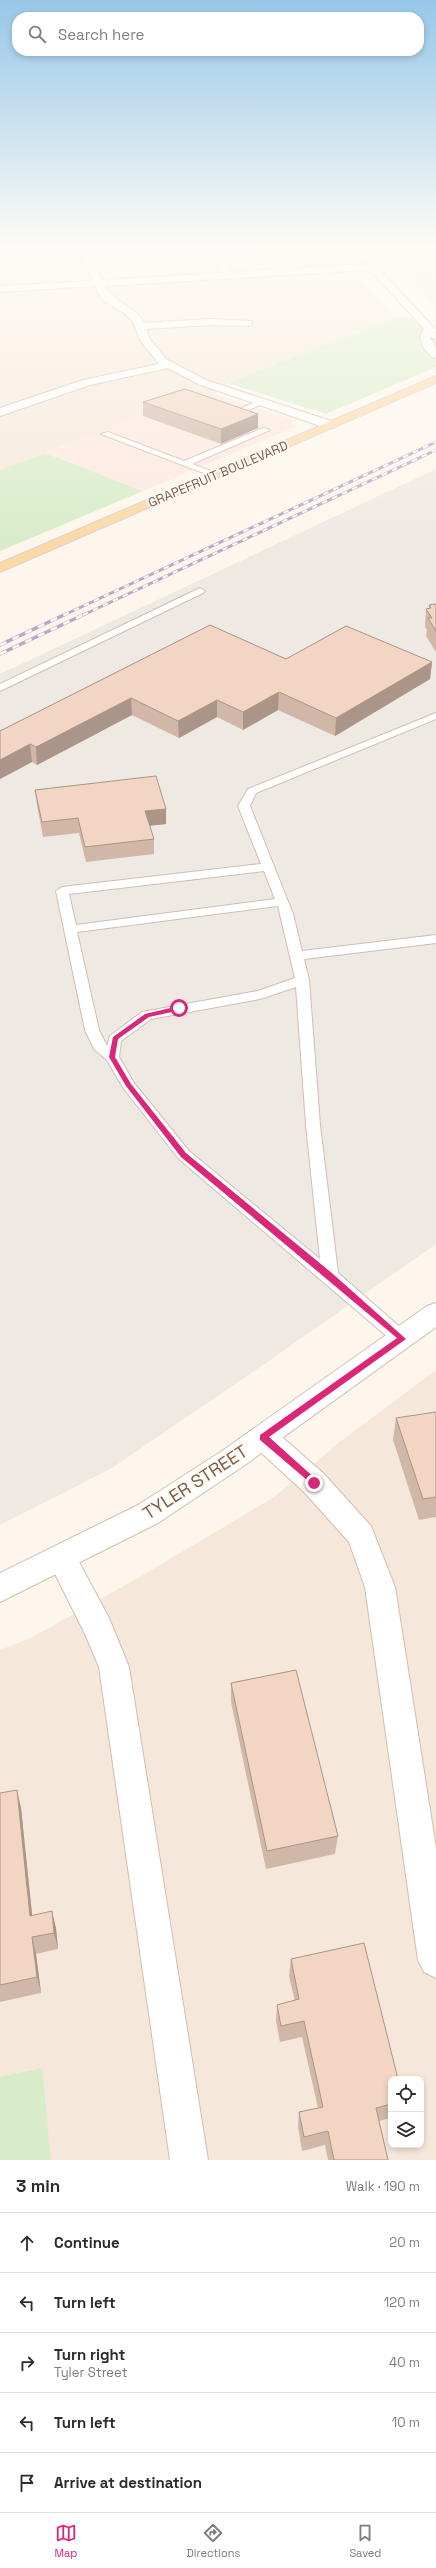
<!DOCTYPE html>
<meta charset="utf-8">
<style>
:root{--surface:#fff;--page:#f7f7f7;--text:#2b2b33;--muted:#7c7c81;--line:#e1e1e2;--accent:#db2777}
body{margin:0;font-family:"Space Grotesk",sans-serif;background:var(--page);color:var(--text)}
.controls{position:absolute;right:12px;bottom:12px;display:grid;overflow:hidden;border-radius:8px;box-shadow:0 2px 6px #0003}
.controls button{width:36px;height:36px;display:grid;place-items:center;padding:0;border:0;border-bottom:1px solid var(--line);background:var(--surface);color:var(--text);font:20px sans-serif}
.stop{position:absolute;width:12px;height:12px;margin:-9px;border:3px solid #db2777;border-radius:50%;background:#fff}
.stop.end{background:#db2777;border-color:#fff;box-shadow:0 1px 4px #0008}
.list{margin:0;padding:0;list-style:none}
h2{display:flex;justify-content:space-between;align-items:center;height:52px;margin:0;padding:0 16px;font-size:17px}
h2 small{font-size:13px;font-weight:400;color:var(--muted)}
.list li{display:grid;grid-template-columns:26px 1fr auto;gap:12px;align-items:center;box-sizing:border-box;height:60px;padding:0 16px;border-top:1px solid var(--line)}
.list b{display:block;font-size:15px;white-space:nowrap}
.list p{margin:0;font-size:13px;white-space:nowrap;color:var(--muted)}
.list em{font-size:13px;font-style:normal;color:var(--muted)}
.icon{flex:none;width:22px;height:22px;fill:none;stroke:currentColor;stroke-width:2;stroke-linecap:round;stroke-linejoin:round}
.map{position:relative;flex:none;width:436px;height:2160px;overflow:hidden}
.search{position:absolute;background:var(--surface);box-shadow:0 2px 6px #0003;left:12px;right:12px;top:12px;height:44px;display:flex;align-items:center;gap:10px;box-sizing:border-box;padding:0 14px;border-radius:16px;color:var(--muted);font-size:15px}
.sheet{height:352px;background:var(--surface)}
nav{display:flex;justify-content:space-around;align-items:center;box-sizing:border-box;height:56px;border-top:1px solid var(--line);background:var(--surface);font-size:11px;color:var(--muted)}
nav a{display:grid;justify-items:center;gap:2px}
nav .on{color:var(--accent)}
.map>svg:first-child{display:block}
.residential{fill:#f5e8da;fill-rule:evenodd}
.commercial{fill:#fde8e0}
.industrial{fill:#efe9e4}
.green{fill:#d8ecc9}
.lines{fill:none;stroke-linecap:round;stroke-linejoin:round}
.service-casing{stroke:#d1beb0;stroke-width:2}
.minor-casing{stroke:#d1beb0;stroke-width:2}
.tertiary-casing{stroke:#d1beb0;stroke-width:2}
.primary-casing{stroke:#dad1cd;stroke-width:2}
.service{fill:#fff;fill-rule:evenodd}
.minor{fill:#fff;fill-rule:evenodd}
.tertiary{fill:#fff;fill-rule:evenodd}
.primary{fill:#fbd9a5;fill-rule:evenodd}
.rail-far1-casing{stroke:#b9a8c9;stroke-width:3}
.rail-casing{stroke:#b9a8c9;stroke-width:3.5}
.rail-far1{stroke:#fffaf3;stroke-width:2;stroke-dasharray:5.5;stroke-linecap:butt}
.rail{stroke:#fffaf3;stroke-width:2.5;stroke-dasharray:7;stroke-linecap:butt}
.wall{fill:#d1b7a8}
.shaded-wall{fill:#aa9588}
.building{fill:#f3d5c3;stroke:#aa9588}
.route{fill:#db2777}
.labels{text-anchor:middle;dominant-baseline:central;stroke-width:4;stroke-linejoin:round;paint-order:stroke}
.far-street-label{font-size:13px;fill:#7a5c4d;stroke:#fffaf3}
.near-street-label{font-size:18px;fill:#7a5c4d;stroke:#fffaf3}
</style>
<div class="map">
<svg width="436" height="2160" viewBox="0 0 436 2160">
<rect width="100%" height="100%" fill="#fdf6ec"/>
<path class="residential" d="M0 244H332L395 318 228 383 214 394 122 423 0 470Z
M436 1370V2160H0V1650L31 1638 143 1575 274 1497 341 1441ZM391 2079H421V2145H391Z"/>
<path class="commercial" d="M214 394 290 419 295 427 143 491 45 453 122 423Z"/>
<path class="industrial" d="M379 244H436V305L407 274Z
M436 469V1244L263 1365 112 1468 0 1525V674Z"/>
<path class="green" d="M416 316 436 338V367L326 414 228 383 395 318Z
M45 453 143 491 0 551V470Z
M42 2068 51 2160H0V2077Z"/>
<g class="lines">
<defs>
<path id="service" d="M259 400 266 402 235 417 228 415Z
M263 428 270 430 192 464 217 473V477H214L101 434 108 432 184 461Z
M200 588 205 591 203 593 0 691V684Z
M436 713V719L256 793 250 806 293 914 302 951 436 935V943L304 959 309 980 320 1125 338 1273 408 1334 410 1339 408 1344 402 1346 396 1344 179 1159 124 1089 107 1060 94 1049 85 1030 56 891 62 887 261 864 238 806 248 789ZM264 871 275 899 76 925 69 894ZM278 906 295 978 258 991 142 1012 110 1036 107 1046 99 1030 77 932ZM296 987 306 1125 320 1259 189 1151 134 1083 119 1057 121 1041 151 1019 260 999Z"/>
<path id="minor" d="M75 244H85L102 280 224 273 204 244H214L233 272 365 264 346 244H356L436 330V339L430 337 436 348V358C427 356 422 345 420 337L424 329 370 270 105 286C114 304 135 305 144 323L210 319 252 321V325L248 326 210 325 146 329 150 339 166 359 206 380 334 422 336 425 334 428H326L198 384 168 368 90 385 0 416V408L83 380 159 364 140 340 133 322 124 313 102 300 95 286 0 292V286L93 281Z
M263 1425 273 1429 324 1474 371 1526 395 1587 436 1848V1978L424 1972 418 1960 365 1587 349 1542 304 1492 253 1445 249 1437 253 1429Z
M62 1545 72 1549 109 1618 129 1667 208 2160H170L99 1667 85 1634 47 1558 52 1549Z"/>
<path id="tertiary" d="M436 1303V1327L242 1467 158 1523 0 1602V1573L138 1505 222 1451 427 1306Z"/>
<path id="primary" d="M436 376V383L0 572V563Z"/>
</defs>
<use href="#service" class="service-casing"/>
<use href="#minor" class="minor-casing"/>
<use href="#tertiary" class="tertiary-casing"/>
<use href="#primary" class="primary-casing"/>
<use href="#service" class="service"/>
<use href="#minor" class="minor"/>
<use href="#tertiary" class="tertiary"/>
<use href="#primary" class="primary"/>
<defs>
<path id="rail-far1" d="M64 615 436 442
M83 615 436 450"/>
<path id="rail" d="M0 645 66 614
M0 654 85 614"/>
</defs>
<use href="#rail-far1" class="rail-far1-casing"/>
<use href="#rail" class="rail-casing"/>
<use href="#rail-far1" class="rail-far1"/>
<use href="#rail" class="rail"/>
</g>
<path class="wall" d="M143 402 258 428 221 444 143 416Z
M436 604V652L426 636 427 630 425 627 426 609H429V605Z
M210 625 286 659 432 662 430 679 335 736 278 710 243 730 217 717 179 738 132 715 37 765 32 762 0 779V731Z
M35 790 166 809V824L150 826 154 839V854L86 862 79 833 43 837 37 805Z
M436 1412V1517L419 1520 393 1440 396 1418Z
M231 1683 338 1836 335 1854 266 1869 231 1702Z
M0 1793 21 1808 32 1915 56 1928 58 1949 36 1954 41 1993 0 2002Z
M291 1959 391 2079V2118L379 2121 388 2160H328L325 2145 302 2151 298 2126 299 2112 318 2108 302 2037 280 2042 276 2021 277 2005 295 2001 289 1976Z"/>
<path class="shaded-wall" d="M258 414V428L221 444V429Z
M432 662 430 679 335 736 336 718Z
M279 692 278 710 243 730V712Z
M131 698 132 715 37 765 36 747Z
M217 700V717L179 738 178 721Z
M30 744 32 762 0 779V760Z
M166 809V824L146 826 145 811Z
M17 1790 21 1808 34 1933 30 1916Z
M52 1911 56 1928 58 1949 54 1933Z
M32 1937 36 1954 41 1993 37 1977Z"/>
<path class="building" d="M185 389 258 414 221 429 143 402Z
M436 604V631L428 618H432L426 609 431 608 429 605Z
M210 625 286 659 346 626 432 662 336 718 279 692 243 712 217 700 178 721 131 698 36 747 30 744 0 760V731Z
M156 776 166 809 145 811 154 839 85 847 78 818 42 822 35 790Z
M436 1412V1497L423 1499 396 1418Z
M296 1670 338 1836 267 1851 231 1683Z
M17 1790 30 1916 52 1911 54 1933 32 1937 37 1977 0 1985V1793Z
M364 1943 398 2079H391V2104L376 2108 388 2160H334L328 2131 304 2137 299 2112 323 2107 304 2021 281 2026 277 2005 299 1999 291 1959Z"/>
<linearGradient id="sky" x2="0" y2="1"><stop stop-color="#97c7e8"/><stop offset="0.45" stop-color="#fefbf6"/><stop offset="1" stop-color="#fefbf6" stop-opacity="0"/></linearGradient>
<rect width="436" height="546" fill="url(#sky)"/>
<path class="route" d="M179 1006 181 1010 149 1017 118 1039 115 1057 131 1084 186 1153 333 1274 406 1339 269 1437 317 1480 318 1483 314 1486 260 1440V1435L397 1338 181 1157 126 1086 109 1057 113 1037 145 1014Z"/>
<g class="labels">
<g class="far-street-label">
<text transform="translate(218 474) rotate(-23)">GRAPEFRUIT BOULEVARD</text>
</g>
<g class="near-street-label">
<text transform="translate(195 1482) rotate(-33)">TYLER STREET</text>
</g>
</g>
</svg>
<div class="controls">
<button><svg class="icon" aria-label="locate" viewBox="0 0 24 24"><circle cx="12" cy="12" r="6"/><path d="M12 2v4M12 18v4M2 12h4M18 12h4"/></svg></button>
<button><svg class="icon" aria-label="layers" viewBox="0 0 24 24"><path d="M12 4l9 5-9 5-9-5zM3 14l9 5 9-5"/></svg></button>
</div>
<div class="stop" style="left:179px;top:1008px"></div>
<div class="stop end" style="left:314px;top:1483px"></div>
<div class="search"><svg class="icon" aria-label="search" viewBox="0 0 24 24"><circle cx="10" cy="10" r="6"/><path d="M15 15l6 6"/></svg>Search here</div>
</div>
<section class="sheet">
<h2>3 min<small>Walk · 190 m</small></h2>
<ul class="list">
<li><svg class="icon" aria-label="ahead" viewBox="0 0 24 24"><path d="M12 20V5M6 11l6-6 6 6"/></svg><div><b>Continue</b></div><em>20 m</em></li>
<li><svg class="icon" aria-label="left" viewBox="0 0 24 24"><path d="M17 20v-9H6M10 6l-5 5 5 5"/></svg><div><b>Turn left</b></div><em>120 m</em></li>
<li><svg class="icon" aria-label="right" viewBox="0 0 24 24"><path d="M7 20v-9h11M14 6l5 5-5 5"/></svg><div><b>Turn right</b><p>Tyler Street</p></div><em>40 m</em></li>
<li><svg class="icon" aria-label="left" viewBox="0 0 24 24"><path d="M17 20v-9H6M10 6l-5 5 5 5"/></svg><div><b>Turn left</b></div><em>10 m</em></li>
<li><svg class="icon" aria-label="arrive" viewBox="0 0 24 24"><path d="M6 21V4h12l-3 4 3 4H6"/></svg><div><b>Arrive at destination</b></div></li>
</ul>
</section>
<nav>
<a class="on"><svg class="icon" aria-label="map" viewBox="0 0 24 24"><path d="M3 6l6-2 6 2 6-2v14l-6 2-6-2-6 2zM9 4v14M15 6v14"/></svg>Map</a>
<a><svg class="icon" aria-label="directions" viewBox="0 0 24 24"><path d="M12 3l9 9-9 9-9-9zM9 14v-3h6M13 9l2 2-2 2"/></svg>Directions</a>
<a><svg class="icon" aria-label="saved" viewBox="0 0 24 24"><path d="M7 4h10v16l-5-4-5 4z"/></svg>Saved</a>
</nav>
